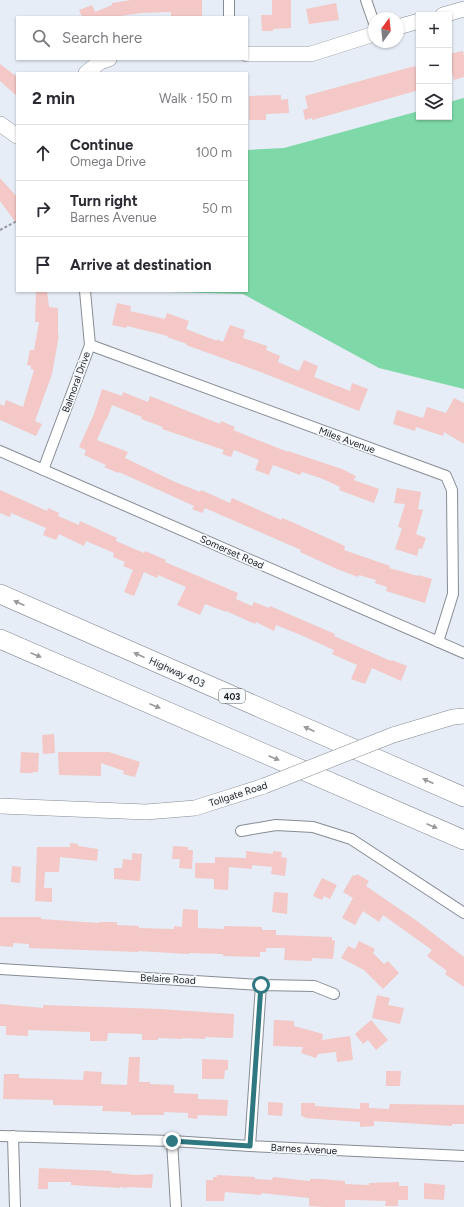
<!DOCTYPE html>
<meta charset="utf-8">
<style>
:root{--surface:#fff;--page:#f7f7f7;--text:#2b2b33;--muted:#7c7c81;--line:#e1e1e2}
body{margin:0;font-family:Figtree,sans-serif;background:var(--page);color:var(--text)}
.controls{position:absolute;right:12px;top:12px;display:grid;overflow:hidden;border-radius:0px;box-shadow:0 1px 3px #0004}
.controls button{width:36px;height:36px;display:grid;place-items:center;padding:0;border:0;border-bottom:1px solid var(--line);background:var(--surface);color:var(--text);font:20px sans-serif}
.compass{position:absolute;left:368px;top:12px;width:36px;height:36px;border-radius:50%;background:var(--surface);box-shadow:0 1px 3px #0004;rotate:15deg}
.stop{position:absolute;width:12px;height:12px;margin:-9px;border:3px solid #2f7781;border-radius:50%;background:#fff}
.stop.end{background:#2f7781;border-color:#fff;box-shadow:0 1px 4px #0008}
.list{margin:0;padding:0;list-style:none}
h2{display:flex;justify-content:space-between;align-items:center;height:52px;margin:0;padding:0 16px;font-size:17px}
h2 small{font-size:13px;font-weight:400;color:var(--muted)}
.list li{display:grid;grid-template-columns:26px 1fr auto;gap:12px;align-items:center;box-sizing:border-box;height:56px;padding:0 16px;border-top:1px solid var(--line)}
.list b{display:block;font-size:15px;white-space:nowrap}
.list p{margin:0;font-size:13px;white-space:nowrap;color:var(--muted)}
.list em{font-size:13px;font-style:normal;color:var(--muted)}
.icon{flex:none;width:22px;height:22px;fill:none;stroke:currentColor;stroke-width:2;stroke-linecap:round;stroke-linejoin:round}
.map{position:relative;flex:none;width:464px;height:1207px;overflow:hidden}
.search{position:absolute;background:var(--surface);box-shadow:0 1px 3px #0004;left:16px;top:16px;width:232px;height:44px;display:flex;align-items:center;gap:10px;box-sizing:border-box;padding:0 14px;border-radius:0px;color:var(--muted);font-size:15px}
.panel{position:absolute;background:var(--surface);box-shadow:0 1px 3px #0004;left:16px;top:72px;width:232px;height:220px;border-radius:0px}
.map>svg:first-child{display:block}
.green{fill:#7ed8a7}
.building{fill:#f3c8c6}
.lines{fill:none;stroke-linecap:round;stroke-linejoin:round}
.street-casing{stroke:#868c94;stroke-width:12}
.secondary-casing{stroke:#868c94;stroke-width:16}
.highway-casing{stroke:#868c94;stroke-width:20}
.path{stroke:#959aa1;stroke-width:2;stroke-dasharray:3 2;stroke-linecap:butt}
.street{stroke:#fff;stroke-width:10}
.secondary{stroke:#fff;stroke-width:15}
.highway{stroke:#fff;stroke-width:19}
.secondary-bridge-casing{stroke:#868c94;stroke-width:16;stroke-linecap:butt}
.secondary-bridge{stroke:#fff;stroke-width:15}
.oneway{fill:#999a9b}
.route{stroke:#2f7781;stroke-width:5}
.labels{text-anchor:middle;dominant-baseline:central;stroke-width:3.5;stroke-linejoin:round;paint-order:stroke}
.shield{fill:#f7fafd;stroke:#5e6063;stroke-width:1}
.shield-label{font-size:9px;font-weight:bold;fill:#1c1e21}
.street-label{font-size:10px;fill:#1c1e21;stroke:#f7fafd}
</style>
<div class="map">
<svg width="464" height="1207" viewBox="0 0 464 1207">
<rect width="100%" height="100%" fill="#e6edf6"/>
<path class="green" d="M464 98V389L379 368 243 294 170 292V291H247V150L284 148 419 111V117H449V102Z"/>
<path class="building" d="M131 0H202V17H171V12L141 13 113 17H82L79 10 92 5 95 12 112 5V3Z
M272 0H291V28L273 29V31H262L261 15H272Z
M336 3 339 20 309 24 306 9Z
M463 51 464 56V77L454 80 449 63V54Z
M0 64 17 77V96L0 81Z
M415 66 419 79V90L312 120V118L305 120 303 110 308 108 305 96Z
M281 95V100L288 99 289 113 266 114V120H249V96Z
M0 178 17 197V224L0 201Z
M36 291H47L49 307 58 308V335H59L52 374 35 421 42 424 36 436 0 420V404L4 406 6 400 23 407 34 370 31 369V366L27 365 30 350H34L39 322H35Z
M117 303 131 306 130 311 165 319 167 313 189 321 186 329 217 341V339L223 342 230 325 245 330 243 338 267 346 266 350 280 356 278 362 299 371 304 360 318 366 314 377 350 391 352 383 368 389 359 411 258 371 186 345 187 344 167 337 168 336 127 326 126 328 112 325Z
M102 389 122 396 123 392 148 402 150 396 220 424 221 421 235 427 233 430 288 452V451L342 469 356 476 354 480 379 489 374 503 339 490 340 487 323 479 302 472 300 475 273 465 269 475 255 470 259 460 234 450 231 457 222 454 224 450 162 429 163 427 141 419 142 417 112 405 107 419H106L97 440 128 452 125 458 173 481 200 492 201 490 230 503 232 498 281 520 282 518 292 522 345 546 344 550 390 566 389 568 418 576V575L432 579 425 603 386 591 387 587 375 583 376 580 359 575 358 577 337 569 300 552 301 550 205 508 202 513 192 509 194 506 119 472 118 473 104 467 106 465 84 455 86 450 79 447 94 414Z
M454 398 464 403V444L444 432 443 436 416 427 415 431 393 424 397 410 423 418 427 407 446 413Z
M397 488 421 492 418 509 423 510 416 534 426 538 422 549 419 548 417 556 395 549 402 528 398 527 405 504 394 503Z
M0 490 47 511 48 508 59 513 58 516 79 525 80 521 117 538 116 541 144 553 145 551 166 560 165 562 238 593 236 599 252 606 254 602 269 608 270 606 335 634 334 636 391 661 392 660 407 666 401 681 372 668 365 684 351 679 357 665 332 654 334 650 303 636 276 625 274 631 256 622 255 624 226 611V612L205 604 200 615 177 605 186 587 158 575 157 578 144 572 134 596 124 592 133 570 123 566 125 562 113 557 114 553 86 541 84 546 59 534 56 540 43 535 46 528 11 513 10 517 0 513Z
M54 734 55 753 43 754 42 735Z
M21 752 39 753 38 772H33V773H20Z
M58 752H109L140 762 135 777 123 774 124 771 101 763V776L59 775Z
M70 843 78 844V846L98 849 97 861 60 857 59 872H45L44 888H52V902L35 901 37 847H70Z
M173 846 188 847V850H193L192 869 179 868 180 859H172Z
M246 851 273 854V851L282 852 281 857 287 858 285 876 271 874 272 867 252 865V869L229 867 228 890 214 889V879L195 878V863H215V857L246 858Z
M132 853 142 854 140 881 114 879V868H122L123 859 132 860Z
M12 866 21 867 20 883 11 882Z
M357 874 369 881 366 886 417 921 464 957V987L445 974 447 971 427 956 432 950 383 915 379 922 363 911 355 925 342 918 353 898 343 892 353 875 355 876Z
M322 878 337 885 330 899 324 896 322 900 313 896Z
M274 892 288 893 287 914 272 912Z
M183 909 198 910V928L224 929V926L262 927V930H276V935L332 937V940L335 941 333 959 312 958V961L284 960 285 948H266V952H260V957L223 956V954L189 953V954L138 951V952L29 948V944L13 943V947L0 946V917H41V919L99 923V922H117V925L139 926V928L174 929V926L182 927Z
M359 941 375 949 373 953 384 964 388 961 399 973 383 989 364 970 341 958 348 946 355 949Z
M377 995 390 998 388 1005 404 1008 400 1024 372 1018Z
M0 1004 43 1008V1005L159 1009 234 1014 233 1038 205 1037V1039L182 1038V1039L158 1038V1040H142V1034L108 1033 107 1041H90V1032L28 1030V1036L6 1035V1026H0Z
M274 1020 294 1021V1026L323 1034 322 1040 350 1036 353 1060 337 1062 336 1052 318 1054 316 1058 301 1053 303 1047 273 1046Z
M371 1020 388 1040 376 1050 368 1040 363 1044 355 1034Z
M129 1057H140L139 1082H150V1084L174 1085V1093L198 1094V1099L228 1100 227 1116 198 1115 197 1119 188 1118V1113L164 1112V1115H131V1112L102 1111 103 1106 53 1105V1100L3 1099 4 1074H19V1078L83 1080 84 1071 102 1072 101 1084 127 1085Z
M202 1059 228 1060V1070H225L224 1079H202Z
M386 1071H401L400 1086H386Z
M268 1102 283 1103 282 1116 268 1115Z
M301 1103H315V1106L360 1109V1103H369V1108L389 1109 390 1104 464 1105V1124H452V1126L374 1121V1126L360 1127V1122L305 1118V1117L301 1116Z
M39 1168 112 1171 111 1173 136 1175 153 1174 152 1188 127 1187V1188L120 1187V1188L71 1185V1182H48V1189H38Z
M217 1175 255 1177V1179L272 1180 273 1177 310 1181V1179H321L345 1181V1184L369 1185V1183L399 1182V1186H408V1200H398V1206H385L386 1201 357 1200H345V1207H324L309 1206V1198L261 1193V1195L225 1192 224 1201H206V1180H213V1177H217Z
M424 1183 445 1185 444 1200 424 1199Z"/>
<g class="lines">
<defs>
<path id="street" d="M229 0V17
M366 0 374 23
M90 345 446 476 452 490 453 594 438 642
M0 451 464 653
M43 470 90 345 85 291
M241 831 276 825 313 827 351 839 464 913
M0 969 261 985 314 986 334 994
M0 1136 172 1141 250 1146 464 1156
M13 1136 15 1207
M172 1141 176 1207
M250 1146 261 985"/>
<path id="secondary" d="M443 15 464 9
M398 27 419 21
M247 54H311L374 34
M86 73 100 62 109 59
M0 124 17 136
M393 735 453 717 464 716
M0 806 146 812 195 808 264 786"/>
<path id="highway" d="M0 594 464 797
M0 639 464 840"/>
</defs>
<use href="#street" class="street-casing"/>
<use href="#secondary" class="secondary-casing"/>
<use href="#highway" class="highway-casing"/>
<path class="path" d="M0 230 17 221"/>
<use href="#street" class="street"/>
<use href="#secondary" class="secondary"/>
<use href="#highway" class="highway"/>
<defs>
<path id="secondary-bridge" d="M264 786 393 735"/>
</defs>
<use href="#secondary-bridge" class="secondary-bridge-casing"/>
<use href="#secondary-bridge" class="secondary-bridge"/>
</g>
<defs><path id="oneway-solid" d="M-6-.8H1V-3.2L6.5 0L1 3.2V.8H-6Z"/></defs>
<g class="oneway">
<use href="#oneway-solid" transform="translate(19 603) rotate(-156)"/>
<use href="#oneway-solid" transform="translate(36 655) rotate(23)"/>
<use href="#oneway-solid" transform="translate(139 655) rotate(-156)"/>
<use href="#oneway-solid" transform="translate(155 706) rotate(23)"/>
<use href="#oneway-solid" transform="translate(309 729) rotate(-156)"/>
<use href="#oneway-solid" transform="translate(274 758) rotate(23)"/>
<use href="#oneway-solid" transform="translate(428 781) rotate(-156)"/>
<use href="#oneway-solid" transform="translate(432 826) rotate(23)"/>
</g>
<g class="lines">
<path class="route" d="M172 1141 250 1146 261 985"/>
</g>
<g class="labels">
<rect class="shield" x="219" y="689" width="26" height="14" rx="3"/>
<g class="shield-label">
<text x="232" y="696">403</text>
</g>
<g class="street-label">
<text transform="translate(76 382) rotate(-70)">Balmoral Drive</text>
<text transform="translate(347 440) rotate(20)">Miles Avenue</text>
<text transform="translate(232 552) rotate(24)">Somerset Road</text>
<text transform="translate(177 672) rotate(24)">Highway 403</text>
<text transform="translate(238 794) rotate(-18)">Tollgate Road</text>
<text transform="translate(168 979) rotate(3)">Belaire Road</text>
<text transform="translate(304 1149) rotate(3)">Barnes Avenue</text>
</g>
</g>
</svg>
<div class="controls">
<button>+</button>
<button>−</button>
<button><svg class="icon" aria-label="layers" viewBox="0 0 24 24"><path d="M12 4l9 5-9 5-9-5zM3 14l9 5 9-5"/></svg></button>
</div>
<svg class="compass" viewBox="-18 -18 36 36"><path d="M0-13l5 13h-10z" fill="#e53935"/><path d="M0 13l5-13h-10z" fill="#7c7c81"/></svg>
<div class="stop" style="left:261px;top:985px"></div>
<div class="stop end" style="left:172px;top:1141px"></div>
<div class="search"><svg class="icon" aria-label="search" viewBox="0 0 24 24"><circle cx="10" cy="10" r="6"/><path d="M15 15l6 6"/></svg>Search here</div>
<section class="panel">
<h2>2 min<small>Walk · 150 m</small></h2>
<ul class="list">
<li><svg class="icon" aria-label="ahead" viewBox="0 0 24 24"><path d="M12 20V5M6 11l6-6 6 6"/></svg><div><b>Continue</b><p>Omega Drive</p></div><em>100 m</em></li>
<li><svg class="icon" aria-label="right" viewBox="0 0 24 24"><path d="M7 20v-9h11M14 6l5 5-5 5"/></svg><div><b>Turn right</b><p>Barnes Avenue</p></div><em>50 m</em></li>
<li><svg class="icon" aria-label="arrive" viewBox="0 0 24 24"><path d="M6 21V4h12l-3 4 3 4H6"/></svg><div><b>Arrive at destination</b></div></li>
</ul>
</section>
</div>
